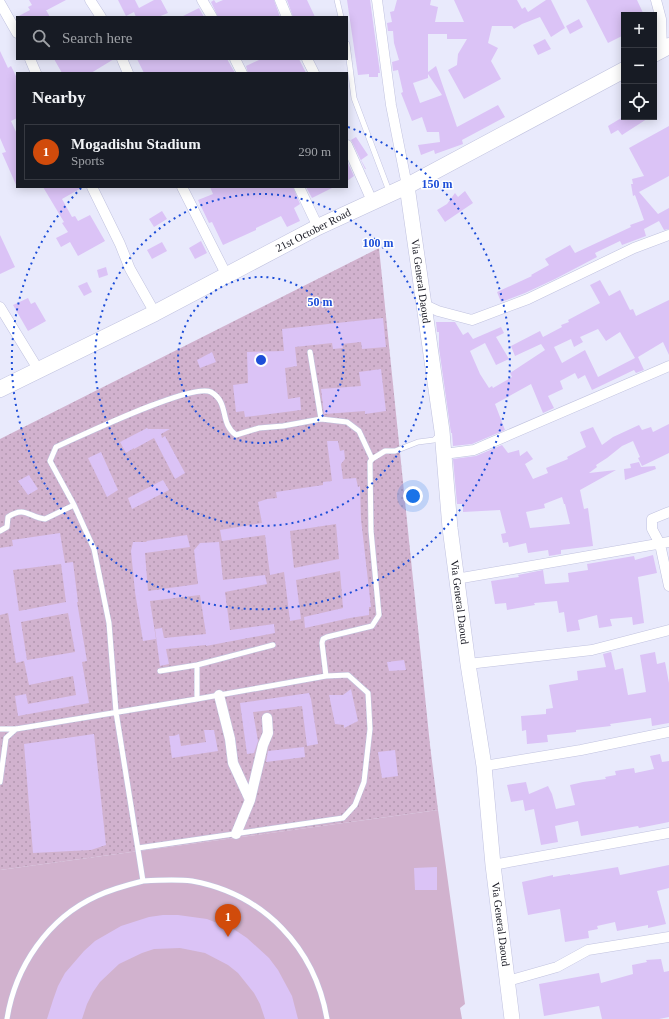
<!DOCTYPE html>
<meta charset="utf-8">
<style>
:root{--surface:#171b24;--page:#20242c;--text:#f1f3f6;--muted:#9ea1a6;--line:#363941;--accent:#d14b0b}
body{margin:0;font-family:"Times New Roman",serif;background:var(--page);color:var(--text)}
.controls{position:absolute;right:12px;top:12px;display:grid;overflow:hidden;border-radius:0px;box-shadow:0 2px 10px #0003}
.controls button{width:36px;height:36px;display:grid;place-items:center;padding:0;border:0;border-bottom:1px solid var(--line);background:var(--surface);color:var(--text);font:20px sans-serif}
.you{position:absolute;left:413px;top:496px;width:14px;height:14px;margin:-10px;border:3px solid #fff;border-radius:50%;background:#1a73e8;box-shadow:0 0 0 6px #1a73e833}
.badge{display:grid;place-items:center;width:26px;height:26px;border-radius:50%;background:var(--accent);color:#fff;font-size:13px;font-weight:700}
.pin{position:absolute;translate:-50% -33px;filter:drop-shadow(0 1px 2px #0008)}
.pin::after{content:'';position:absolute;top:21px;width:14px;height:12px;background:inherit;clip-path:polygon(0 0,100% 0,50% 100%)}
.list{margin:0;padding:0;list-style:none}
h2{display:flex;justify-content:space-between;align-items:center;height:52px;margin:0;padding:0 16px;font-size:17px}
h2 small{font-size:13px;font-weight:400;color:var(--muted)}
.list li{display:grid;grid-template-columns:26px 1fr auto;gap:12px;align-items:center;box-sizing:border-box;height:56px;margin:0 8px 8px;padding:0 8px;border:1px solid var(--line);border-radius:0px}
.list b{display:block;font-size:15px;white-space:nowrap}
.list p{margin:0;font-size:13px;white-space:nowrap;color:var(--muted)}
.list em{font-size:13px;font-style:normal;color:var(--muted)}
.icon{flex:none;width:22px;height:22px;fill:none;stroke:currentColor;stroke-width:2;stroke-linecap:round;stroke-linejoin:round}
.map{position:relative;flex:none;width:669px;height:1019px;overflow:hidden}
.search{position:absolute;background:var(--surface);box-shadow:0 2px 10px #0003;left:16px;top:16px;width:332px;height:44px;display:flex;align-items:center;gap:10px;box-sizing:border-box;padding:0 14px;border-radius:0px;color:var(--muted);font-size:15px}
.panel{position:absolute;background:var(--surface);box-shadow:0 2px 10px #0003;left:16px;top:72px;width:332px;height:116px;border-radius:0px}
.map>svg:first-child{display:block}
.grass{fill:url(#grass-dots)}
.park{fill:#d1b2ce}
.building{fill:#dbc3f6;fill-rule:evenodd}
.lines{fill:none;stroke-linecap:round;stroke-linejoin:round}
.lane-casing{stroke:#c0c2df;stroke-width:6}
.street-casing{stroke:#c0c2df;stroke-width:11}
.secondary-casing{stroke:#c0c2df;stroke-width:16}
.primary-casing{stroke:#c0c2df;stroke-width:17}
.lane{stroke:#fff;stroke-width:5}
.street{stroke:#fff;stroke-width:10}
.secondary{stroke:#fff;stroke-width:15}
.primary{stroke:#fff;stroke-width:16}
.ring{fill:none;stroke:#1d4ed8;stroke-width:2;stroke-dasharray:2 4}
.labels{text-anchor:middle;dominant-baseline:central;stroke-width:3;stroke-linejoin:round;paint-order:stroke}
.street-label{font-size:11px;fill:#151620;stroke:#fff}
.centre{fill:#1d4ed8;stroke:#fff;stroke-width:2}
.ring-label{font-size:12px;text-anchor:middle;font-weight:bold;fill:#1d4ed8;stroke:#fff;stroke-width:3;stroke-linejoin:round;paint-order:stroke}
</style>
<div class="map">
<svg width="669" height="1019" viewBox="0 0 669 1019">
<defs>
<pattern id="grass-dots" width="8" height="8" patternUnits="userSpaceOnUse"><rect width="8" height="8" fill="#d1b2ce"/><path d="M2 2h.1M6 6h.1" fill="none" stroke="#b398b1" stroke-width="1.8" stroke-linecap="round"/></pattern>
</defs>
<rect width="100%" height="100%" fill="#e9eafc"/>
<path class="grass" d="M379 248 430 745 438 810 0 870V439Z"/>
<path class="park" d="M438 810 465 1004 460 1008 462 1019H0V870Z"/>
<path class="building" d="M29 0H66L47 10H46L50 17H17L30 10 28 7 32 5Z
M118 0H135L139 8 154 0H161L168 13 158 17H136L134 12 126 16Z
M214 0 216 3 223 0H274L280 17H218L211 2Z
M287 0H307L315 17H293Z
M347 0H370L380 73H378V77H369V74L358 75Z
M397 0H431L430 5 438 7 435 22H464L454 0H517L522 9 525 7 528 12 546 0H551L565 28 551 37 540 17 522 24 514 29 512 26H492L488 43 498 48 491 61 501 79 464 99 448 70 457 65 458 54 467 39H447V34H428V72L436 66 457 127 498 105 505 117 462 140 463 144 435 154 434 150 421 155 418 145 440 142 439 132H427L422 117 412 121 401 93 403 92 398 70 393 71 392 62 399 60 394 43 393 31H388L387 23 392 22 390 12 394 11ZM428 74 442 95 420 103 413 83 428 78Z
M586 0H637L644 15H624V35L608 43Z
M199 8 204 17H181Z
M579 19 583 27 570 34 566 26Z
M545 39 551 49 538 55 533 45Z
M0 51 8 68 11 66 17 78V118L11 121 17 134V187L2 153 6 152 0 138Z
M54 59H114L91 73H62Z
M137 59H227L235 73H144Z
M261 59H299L306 73H248L246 66Z
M623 117H650L622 135 618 130 611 134 608 126Z
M669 126V176L639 192 658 214 669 208V229L664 230 659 221 644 229 646 236 622 245 620 241 595 253 597 257 555 279 525 293 501 302 497 292 532 276 531 275 549 265 545 259 570 245 575 253 631 227 630 225 644 220 635 195 633 196 631 184H633L632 179 644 176 629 148Z
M356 137 368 155 361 160 366 169H365L351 140Z
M347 161 354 176 347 181Z
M43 187H83L62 199 72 217 75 216 78 221 90 215 105 241 78 256 70 242 61 247 56 238 68 232 62 223 64 222Z
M210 187H293L300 204 294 208 300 221 287 227 281 216 256 228V230L223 245 212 222 209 223 198 200 213 194Z
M306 187H334L312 198Z
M465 191 473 203 445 222 437 210 447 204 455 193 458 197Z
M162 211 167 219 154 227 149 219Z
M0 235 15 267 0 274Z
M201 241 207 253 195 259 189 248Z
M162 242 167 251 152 259 147 250Z
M106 267 108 275 99 278 97 270Z
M600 280 609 296 620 290 630 310 633 309 636 316 669 300V355L663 342 638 357 644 370 636 373 634 370 592 390 585 375 578 379 575 373 560 381 563 389 548 396 554 408 543 413 531 384 495 404 505 430 472 444 453 446 452 433H451L439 348V332H437L436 322H455L463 335 468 332 473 339 501 327 504 333 496 337 509 359 496 365 485 343 470 351 480 374 489 388 492 386 493 388 512 377 510 373 545 350 541 344 515 356 511 346 540 331 543 337 562 327 561 325 569 322 568 320 600 303 590 285ZM598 329 606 341 620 332 635 358 598 377 585 350 562 363 554 347 571 339 574 347 583 342 580 337Z
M87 282 92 292 84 296 78 286Z
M28 298 31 304 35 302 46 321 28 331 13 305Z
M383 318 386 347 362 349 361 342 342 344 343 348 333 349 332 343 295 347 297 366 285 368 288 399 300 397 301 410 245 417 244 411 236 412 233 385 248 383 247 352 284 351 282 329Z
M212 352 216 362 200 368 197 360Z
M381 369 386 411 365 414V411L324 414 321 389 361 386 359 372Z
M669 424V453L642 466 638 458 640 457 633 441 622 446 607 458 596 465 597 467 589 473 616 470 580 490 584 509 588 508 593 546 561 550V554L549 556 548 550 528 553 526 543 509 547 508 542 503 543 501 534 506 533 500 510 463 512V504H457L453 459 476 456 502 445 508 453 519 450 520 456 527 451 533 459 525 464 533 479 548 473 546 468 568 459 567 457 586 447 580 432 593 427 602 445 613 437 639 425 642 430 651 427 653 432ZM562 497 564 504H565L570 524 530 528 526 512 545 508 544 504Z
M147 428 148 429H170L161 434 162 438 165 436 185 473 175 479 154 438 134 449V448L126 453 120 442Z
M327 441H338L340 451 344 450 345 459 341 464 343 479 356 478 358 487 360 486 361 519 371 607H369V615L350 618 305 628 304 617 343 608 340 571 296 580 301 619 290 621 284 572 270 575 265 535 222 541 220 530 262 523 258 502 267 499 277 498 276 492 323 485V482L332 481ZM336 524 339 559 294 568 290 531Z
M101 452 118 490 107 497 88 458Z
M639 462 641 467 655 466 656 469 625 480 624 469 631 468 630 464Z
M29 475 38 489 28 495 18 481Z
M163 480 169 490 132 509 128 498Z
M60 533 65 563 73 562 78 602H77L87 661 82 662 89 703 18 716 15 696 26 694 28 704 76 695 73 676 29 685 24 661 16 663 8 613 0 615V548L13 546 12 540ZM61 564 66 602 19 611 13 570ZM68 613 75 652 27 660 21 622Z
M187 535 190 547 145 553 148 591 198 584 194 550 200 543 219 542 223 580 265 575 267 584 225 592 230 630 274 624 275 633 206 646V645L166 649 169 664 160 666 155 629 162 628 164 638 206 634 200 595 150 601 156 639 143 641 135 592 131 551 133 542H147L146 541Z
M653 555 657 573 638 577 644 623 633 625 632 617 610 619 612 626 599 628 597 615 578 620 580 630 567 632 564 612 559 613 557 601 534 603 535 605 507 610 506 603 495 604 491 581 519 577 518 575 543 570 545 584 569 582 568 573 588 570 587 564 634 556 635 560Z
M611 652 615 670 623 668 628 695 646 692 640 655 655 652 657 664 665 662 669 683V723L652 726 651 718 610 724 611 726 576 730V732L547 735 548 742 527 744 526 730 522 731 521 716 546 714V709L553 708 549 685 578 680 577 671 606 667 603 654Z
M404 660 406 670 389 671 387 662Z
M351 689 358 721 344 728V725L335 724 329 695H343Z
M309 693 311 699 318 744 307 746 302 706 253 712 258 741 254 753 247 754 240 703Z
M204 730H214L218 751 172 758 169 736H174L179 734 181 746 206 742Z
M94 734 106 845 91 850 33 853 24 744Z
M304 747 305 757 266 762 268 751Z
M395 750 398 776 382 778 378 752Z
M660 754 662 762 669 761V822L639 828 638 826 581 836 578 821 555 826 558 842 541 845 534 809 525 811 523 800 511 802 507 785 526 782 529 794 548 786 552 794 556 809 575 805 570 785 583 782 606 779 605 777 616 775 615 771 634 768 635 773 654 769 650 756Z
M669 865V888L657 891 666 924 648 928V925L617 931 615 922 597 926 598 929 588 931 589 938 565 942 560 909 528 915 522 882 553 875V877L570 874V875L618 867 620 875Z
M437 867V890H415L414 868Z
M163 915H178L207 919 235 930 247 938 269 958 278 970 292 996 298 1019H265L260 1004 254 993 238 973 228 965 205 953 180 948 154 949 142 953 119 964 100 982 93 992 87 1004 82 1019H47L53 1000 58 986 65 973 84 951 95 941 121 926 149 917Z
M661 959 664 972 669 971V1017L659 1019H602L599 1006 544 1016 539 984 599 973 601 983 633 974 632 965 647 962 646 960Z"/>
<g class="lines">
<defs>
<path id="lane" d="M337 0 341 17
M347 44 354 98 389 191
M310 352 321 419
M0 531 7 527 8 517C25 505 30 518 45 519L74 505
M197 665V699
M160 671 197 665 273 645
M326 676 322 643 323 639 327 637 372 626 379 615 371 531 370 462 372 459 385 451H395L418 442 434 440 439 435
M0 729H16L197 699 326 676 348 675 368 693 370 729 364 782 355 805 343 818 138 848
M0 782 6 738 16 729
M143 881C159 880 176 879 192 881 264 894 315 948 327 1019
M7 1019C15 967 48 918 97 896 112 889 127 885 143 881L116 712 109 623 94 549 74 505 50 461 56 447C79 437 192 382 211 392 230 403 219 423 236 435L259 428 283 426 321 419 347 422 359 431 372 459"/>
<path id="street" d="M90 0 101 17
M202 0 212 17
M280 0 287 17
M377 0 391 105 407 186
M656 0 661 19 662 50
M0 3 17 33
M30 59 36 73
M122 59 128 73
M235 59 242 73
M307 59 314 73
M347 145 372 201
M92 187 120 244 130 269 155 313
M182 187 226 274
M299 187 318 227
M425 305 438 311 472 320 528 299 634 248 669 235
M0 307 38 369
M444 454 474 450 669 366
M669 512 652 519V529L660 544 669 586
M456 579 669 542
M468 664 592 650 669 630
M219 695 230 739 233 763 250 800
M484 766 581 750 669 732
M236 834 250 800 263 745 268 733 267 718
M493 865 669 833
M508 981 557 967 588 950 669 937"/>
<path id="secondary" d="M407 186 442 431 450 528 468 664 484 766 493 865 512 1019"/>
<path id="primary" d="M654 54 669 46
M0 389 155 313 318 227 407 186 624 70"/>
</defs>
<use href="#lane" class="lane-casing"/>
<use href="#street" class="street-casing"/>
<use href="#secondary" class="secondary-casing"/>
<use href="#primary" class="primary-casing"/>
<use href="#lane" class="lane"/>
<use href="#street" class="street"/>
<use href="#secondary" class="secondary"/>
<use href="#primary" class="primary"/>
</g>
<g class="ring">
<circle cx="261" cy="360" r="83"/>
<circle cx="261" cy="360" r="166"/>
<path d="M348 127A249 249 0 1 1 82 187"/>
</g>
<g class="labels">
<g class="street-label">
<text transform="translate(313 230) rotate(-27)">21st October Road</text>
<text transform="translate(421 281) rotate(82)">Via General Daoud</text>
<text transform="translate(460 602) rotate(83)">Via General Daoud</text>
<text transform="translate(501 924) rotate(83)">Via General Daoud</text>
</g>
</g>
<circle cx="261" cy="360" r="6" class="centre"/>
<g class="ring-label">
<text x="437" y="188">150 m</text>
<text x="378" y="247">100 m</text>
<text x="320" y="306">50 m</text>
</g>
</svg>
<div class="controls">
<button>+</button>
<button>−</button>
<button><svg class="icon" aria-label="locate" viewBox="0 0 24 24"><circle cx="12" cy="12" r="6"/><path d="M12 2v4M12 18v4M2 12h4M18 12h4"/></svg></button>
</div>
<div class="you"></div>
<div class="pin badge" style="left:228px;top:937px">1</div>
<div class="search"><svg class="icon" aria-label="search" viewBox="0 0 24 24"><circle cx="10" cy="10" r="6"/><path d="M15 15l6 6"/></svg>Search here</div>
<section class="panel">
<h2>Nearby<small></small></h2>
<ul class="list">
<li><span class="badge">1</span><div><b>Mogadishu Stadium</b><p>Sports</p></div><em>290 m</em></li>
</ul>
</section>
</div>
